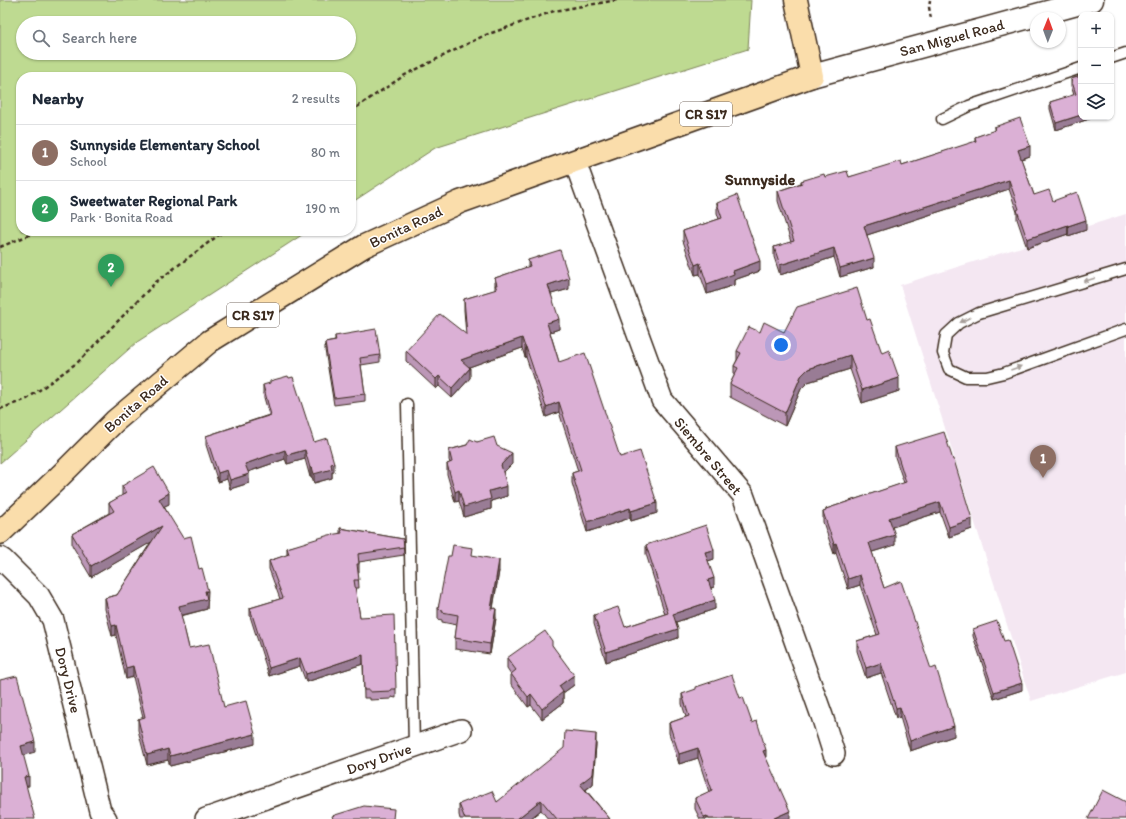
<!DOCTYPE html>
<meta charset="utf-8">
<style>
:root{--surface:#fff;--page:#f6f6f7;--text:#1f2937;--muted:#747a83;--line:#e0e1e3;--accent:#b45309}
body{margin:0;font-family:Itim,sans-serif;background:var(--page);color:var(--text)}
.controls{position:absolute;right:12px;top:12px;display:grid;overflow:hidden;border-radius:8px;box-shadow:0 1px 3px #0004}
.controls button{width:36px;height:36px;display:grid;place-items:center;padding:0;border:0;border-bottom:1px solid var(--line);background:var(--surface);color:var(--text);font:20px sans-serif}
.compass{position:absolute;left:1030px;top:12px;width:36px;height:36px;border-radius:50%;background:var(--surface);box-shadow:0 1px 3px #0004;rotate:1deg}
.you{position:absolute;left:781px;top:345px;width:14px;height:14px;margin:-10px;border:3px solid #fff;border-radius:50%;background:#1a73e8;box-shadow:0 0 0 6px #1a73e833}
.badge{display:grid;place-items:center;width:26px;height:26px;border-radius:50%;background:var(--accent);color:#fff;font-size:13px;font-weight:700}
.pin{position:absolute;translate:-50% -33px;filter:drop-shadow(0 1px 2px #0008)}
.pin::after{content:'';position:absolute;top:21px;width:14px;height:12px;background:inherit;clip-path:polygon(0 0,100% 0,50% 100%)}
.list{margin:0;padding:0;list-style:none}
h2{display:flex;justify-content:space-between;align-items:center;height:52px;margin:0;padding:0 16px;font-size:17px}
h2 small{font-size:13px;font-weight:400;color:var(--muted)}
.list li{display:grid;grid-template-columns:26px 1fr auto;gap:12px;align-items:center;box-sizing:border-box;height:56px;padding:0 16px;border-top:1px solid var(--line)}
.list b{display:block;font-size:15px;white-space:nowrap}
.list p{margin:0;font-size:13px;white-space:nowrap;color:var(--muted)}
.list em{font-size:13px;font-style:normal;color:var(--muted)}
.icon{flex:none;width:22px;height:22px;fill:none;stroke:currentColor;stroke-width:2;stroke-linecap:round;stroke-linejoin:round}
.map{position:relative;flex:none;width:1126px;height:819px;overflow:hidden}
.search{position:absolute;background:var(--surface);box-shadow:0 1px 3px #0004;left:16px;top:16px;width:340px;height:44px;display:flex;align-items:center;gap:10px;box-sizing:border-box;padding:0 14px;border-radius:22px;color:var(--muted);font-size:15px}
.panel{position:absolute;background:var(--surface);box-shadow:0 1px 3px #0004;left:16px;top:72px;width:340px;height:164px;border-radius:16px}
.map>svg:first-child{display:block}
.built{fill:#f4e7f2}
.green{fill:#beda91;stroke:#7c8258;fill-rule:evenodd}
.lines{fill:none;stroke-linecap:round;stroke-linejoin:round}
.lane-casing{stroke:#3b2a1e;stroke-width:13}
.street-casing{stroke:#3b2a1e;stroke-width:24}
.secondary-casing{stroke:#3b2a1e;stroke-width:25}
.primary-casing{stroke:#3b2a1e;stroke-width:25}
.path{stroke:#3b2a1e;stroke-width:2.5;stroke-dasharray:4 3;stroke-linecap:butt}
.lane{stroke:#fff;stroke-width:10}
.street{stroke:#fff;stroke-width:21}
.secondary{stroke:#fff;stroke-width:22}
.primary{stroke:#faddab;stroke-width:22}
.wall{fill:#bc97b7;stroke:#3b2a1e}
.shaded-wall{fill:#997b95;stroke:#3b2a1e}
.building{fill:#dbb0d5;stroke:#3b2a1e}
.oneway{fill:#a79f9a}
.labels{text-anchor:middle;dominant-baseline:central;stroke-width:3;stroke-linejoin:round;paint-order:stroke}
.shield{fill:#fff;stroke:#766a62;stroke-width:1}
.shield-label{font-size:14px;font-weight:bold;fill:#3b2a1e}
.street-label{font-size:15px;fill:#3b2a1e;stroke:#fff}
.neighbourhood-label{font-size:16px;font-weight:bold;fill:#3b2a1e;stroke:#fff}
</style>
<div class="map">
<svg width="1126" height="819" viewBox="0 0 1126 819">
<rect width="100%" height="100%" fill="#fff"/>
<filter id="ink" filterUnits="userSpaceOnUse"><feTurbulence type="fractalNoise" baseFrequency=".025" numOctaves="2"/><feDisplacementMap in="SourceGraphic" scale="8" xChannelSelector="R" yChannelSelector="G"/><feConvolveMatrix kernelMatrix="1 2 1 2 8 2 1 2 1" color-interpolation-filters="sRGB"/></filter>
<g filter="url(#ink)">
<path class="built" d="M1126 214V672L1031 701 900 285Z"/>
<path class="green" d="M0 0H751L748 49 435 148 351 203V77H21V231H308L137 342 0 463ZM23 23H349V53H23Z"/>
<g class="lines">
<defs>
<path id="lane" d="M1111 58 1126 53
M942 119 969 106 1081 68
M1126 269 979 313 959 323 946 335 943 353 949 369 966 377H987L1004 373 1126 329
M407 404 414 747"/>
<path id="street" d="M575 162 662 400 743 495 822 716 834 754
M0 558 3 560 39 596 53 620 100 811 106 819
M206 819 461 730"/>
<path id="secondary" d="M812 76 1092 0"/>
<path id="primary" d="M0 533 61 475 115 421 210 341 364 246 460 202 812 76 796 0"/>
</defs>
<use href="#lane" class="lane-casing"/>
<use href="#street" class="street-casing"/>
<use href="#secondary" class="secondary-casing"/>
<use href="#primary" class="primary-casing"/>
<path class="path" d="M930 0 929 7 931 19
M351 111 405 75 483 36 554 11 617 0
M0 247 39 231
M0 409 27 399 78 362 156 282 224 231"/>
<use href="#lane" class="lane"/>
<use href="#street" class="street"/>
<use href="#secondary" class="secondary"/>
<use href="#primary" class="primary"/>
</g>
<path class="wall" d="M1081 76V117H1095L1056 130 1050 109V102L1074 95 1071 86V79Z
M994 127 1030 156 1021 159 1034 195 1053 201 1086 230 1068 236V234L1027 248 1017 219V212L1009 189 867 235 874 267 840 277 834 257 780 275 774 257V247L791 242 778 201V191L801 183V181L825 177H849L902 165 975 142V137L994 131Z
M717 203 760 271 734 280V285L707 294 700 274 695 275 683 241V231L719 219 717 213Z
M528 260 569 289 551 294 559 329 550 332 559 362 620 457 657 513 631 521 630 518 587 532 572 483V473L578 471 559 412 546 417 526 357H525L522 348 469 367 470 378 452 398 439 386 436 389 406 361V351L466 335 464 310V299L495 290V278L528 267Z
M867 320 899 391 862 403 850 369 808 382 801 389 785 426 730 397V384L734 376V366L737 360V351L760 332H784Z
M335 336 380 355V362L361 365 365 394V401L334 405 325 350V343L335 341Z
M263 385 314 442 334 472H332V478L314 483 312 477H310L305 459 287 464 285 459 248 472 249 483 230 489 227 479 218 482 206 445V436L269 415 263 394Z
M477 442 497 446 512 464 503 473 507 496 491 501V509L464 517 459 501 455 502 447 474V464L450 463 449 460V450Z
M895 447 972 529 949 537 940 512 892 527 895 545 872 552 884 588 954 736 910 751 900 717 896 718 881 673 866 678 857 651V641L877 635 860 585 848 589 836 553 834 554 823 522V512L826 511V509L904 483 895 457Z
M122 486 169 504 164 506 208 601H207V609L181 616 189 648 224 707 255 744 170 766 168 760 147 765 138 730V719L143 718 133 677 126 679 116 635 112 636 105 609V598L117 595 151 542 91 577 72 545V534L109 513V503L122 496Z
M340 528 403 539 404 555 359 562V572H358L359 588H355L360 617 396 689V698L391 697V699L370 700V698H364L363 664 306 682 300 666 269 676 250 616V608L280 599 269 569V561L287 555V548L340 534Z
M646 545 714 559 708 561 714 587 711 588 715 609 676 622 678 638 606 662 594 624V615L625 627 665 614 646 554Z
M451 556H473L499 571 493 609 496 618 490 654 455 649V638L457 625 442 622V620L438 619V609Z
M973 629 1022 690 994 699 973 636Z
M552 645 574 685 563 693V703L542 719 531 705 528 707 511 684V674L507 668V658Z
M682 694 740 698 752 723 790 819H700L695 809V798L709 792 698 758 679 764 669 733V723L686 717 682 704Z
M596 744 593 784 586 790 610 819H548L541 810 530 819H460L459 815V804L497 802Z"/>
<path class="shaded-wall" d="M1081 115V117H1095L1056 130V123Z
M1030 146V156L1018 160V150Z
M1009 180V189L864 236V226Z
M1086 220V230L1068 236V226Z
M1068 225V234L1027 248V239Z
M834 248V257L780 275V265Z
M874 258V267L840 277V268Z
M760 261V271L734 280V285L707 294V284L733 271Z
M700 263V274L695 275V265Z
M569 278V289L548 295V285Z
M559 319V329L547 333V323Z
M522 338V348L461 370V360Z
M525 347H526V357H525Z
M850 355V369L808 382 801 389 785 426V413L801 376 808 369Z
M470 368V378L452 398V388Z
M439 376V386L436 389V379Z
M899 378V391L862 403V390Z
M559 402V412L546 417V407Z
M285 450V459L245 473V464Z
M305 450V459L287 464V455Z
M512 453V464L501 475V465Z
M334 463V472H332V478L314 483V474L331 464Z
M312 467V477H310V468Z
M227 470V479L218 482V473Z
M249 474V483L230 489V480Z
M507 486V496L491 501V509L464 517V507L489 491Z
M459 490V501L455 502V492Z
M169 493V504L159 509V499Z
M940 502V512L889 528V518Z
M657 503V513L631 521V511Z
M630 508V518L587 532V522Z
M972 519V529L949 537V527Z
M162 526V536L91 577V566Z
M895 535V545L869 553V543Z
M836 543V553L834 554V544Z
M714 550V559L705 562V552Z
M499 560V571L491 619V609Z
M860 575V585L848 589V579Z
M714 578V587L708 589V580Z
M205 591H208L207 609 179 616V606Z
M715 600V609L673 623V614Z
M496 608V618L490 654V644Z
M116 625V635L112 636V626Z
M678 629V638L606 662V652Z
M363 655V664L306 682V674Z
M300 658V666L269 676V668Z
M881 663V673L866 678V668Z
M133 666V677L126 679V668Z
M574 675V685L563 693V703L542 719V709L559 686Z
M1022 683V690L994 699V692Z
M531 694V705L528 707V697Z
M900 707V717L896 718V708Z
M954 726V736L910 751V741Z
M255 734V744L170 766V756Z
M596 734V744L593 784 580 794V784Z
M35 742V752L21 756V746Z
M698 748V758L679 764V754Z
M168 749V760L147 765V755Z
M766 750V760L763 751Z
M29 776V786L24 787V777Z
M541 800V810L530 819H517Z
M790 811V819H772Z
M707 816V819H704V817Z"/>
<path class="building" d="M1081 76V115L1056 123 1050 102 1076 94 1071 79Z
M1020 118 1030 146 1018 150 1034 195 1049 190 1053 201 1077 192 1086 220 1068 226V225L1027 239 1017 210 1019 209 1009 180 864 226 874 258 840 268 834 248 780 265 774 247 794 241 778 191 802 183 801 181 824 174 825 177 847 171 849 177 901 161 902 165 976 141 975 137 995 130 994 127Z
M737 195 760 261 733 271 734 274 707 284 700 263 695 265 683 231 722 218 717 203Z
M560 250 569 278 548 285 559 319 547 323 559 362 585 353 620 457 640 451 657 503 631 511 630 508 587 522 572 473 581 470 559 402 546 407 526 347H525L522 338 461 360 470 368 452 388 439 376 436 379 406 351 440 314 467 335 464 299 497 289 495 285H497L495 278 530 266 528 260Z
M857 288 867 320 870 319 882 353 889 350 899 378 862 390 850 355 808 369 801 376 785 413 730 384 738 368 734 366 741 353 737 351 749 327 760 332 764 322 784 332 797 307Z
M376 329 380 355 360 358 365 394 334 398 325 343 336 341 335 336Z
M288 376 289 378 293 377 314 442 327 438 334 463 331 464 332 469 314 474 312 467 310 468 305 450 287 455 285 450 245 464 249 474 230 480 227 470 218 473 206 436 271 415 263 385 270 383V381Z
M944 432 953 460H954L972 519 949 527 940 502 889 518 895 535 869 543 884 588 901 581 931 669 936 667 954 726 910 741 900 707 896 708 881 663 866 668 857 641 880 634 860 575 848 579 836 543 834 544 823 512 826 511V509L906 482 895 447Z
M494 437 497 446 512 453 501 465 507 486 489 491 491 499 464 507 459 490 455 492 447 464 452 462 449 450 467 445 470 439 477 442Z
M154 467 169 493 159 499 183 538 191 536 199 569 202 568 208 591H205L207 599 179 606 189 648 209 644 224 707 246 701 255 734 170 756 168 749 147 755 138 719 145 717 133 666 126 668 116 625 112 626 105 598 117 595 162 526 91 566 72 534 114 511 109 503 126 493 122 486Z
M706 525 714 550 705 552 714 578 708 580 715 600 673 614 678 629 606 652 594 615 618 607 625 627 668 613 646 545Z
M340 528 403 539 404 547 358 554 359 564H357L359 580H354L360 617 394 615 396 689H391V691L370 692V690H364L363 655 306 674 300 658 269 668 250 608 283 598 269 561 289 554 287 548 329 535 342 533Z
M453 545 473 548 472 555 499 560 491 609 496 608 490 644 455 638 458 615 442 612 443 610 438 609 448 556H451Z
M997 621 1004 641 1008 640 1022 683 994 692 973 629Z
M545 631 552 641V645L574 675 559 686 563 692 542 709 531 694 528 697 511 674 516 670 507 658Z
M732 675 740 698 743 697 752 723 757 721 766 750 763 751 790 811 772 819H709L707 816 704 817 695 798 712 790 698 748 679 754 669 723 689 716 682 694 696 689V687Z
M17 676 35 742 21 746 29 776 24 777 35 819H0V680Z
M565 731 596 734 593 774 580 784 610 819H557L541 800 517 819H465L459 804 492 791 497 802 564 748Z
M1103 790 1126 802V819H1088Z
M364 806 394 809 393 819H333L332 816Z"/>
<defs><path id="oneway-solid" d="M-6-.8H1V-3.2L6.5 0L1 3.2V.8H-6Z"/></defs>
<g class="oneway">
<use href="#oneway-solid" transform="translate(1089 280) rotate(163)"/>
<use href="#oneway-solid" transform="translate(965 320) rotate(152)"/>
<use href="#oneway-solid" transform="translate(1016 368) rotate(-20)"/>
</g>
</g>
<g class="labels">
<g class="shield">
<rect x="680" y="102" width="52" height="24" rx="3"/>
<rect x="227" y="303" width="52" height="24" rx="3"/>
</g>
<g class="shield-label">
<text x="706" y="114">CR S17</text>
<text x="253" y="315">CR S17</text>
</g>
<g class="street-label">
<text transform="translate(952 38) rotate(-15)">San Miguel Road</text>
<text transform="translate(406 227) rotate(-25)">Bonita Road</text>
<text transform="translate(136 404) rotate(-41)">Bonita Road</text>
<text transform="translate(708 456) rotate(50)">Siembre Street</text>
<text transform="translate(68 680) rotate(76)">Dory Drive</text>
<text transform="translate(379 759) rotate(-19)">Dory Drive</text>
</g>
<g class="neighbourhood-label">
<text x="760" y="179">Sunnyside</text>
</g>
</g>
</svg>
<div class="controls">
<button>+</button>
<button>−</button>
<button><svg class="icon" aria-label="layers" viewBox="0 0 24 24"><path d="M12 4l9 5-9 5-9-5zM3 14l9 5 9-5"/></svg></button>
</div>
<svg class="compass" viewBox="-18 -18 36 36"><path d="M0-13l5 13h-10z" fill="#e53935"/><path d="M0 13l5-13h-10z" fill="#747a83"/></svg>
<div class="you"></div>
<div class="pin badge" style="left:1043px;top:478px;background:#8d6e63">1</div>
<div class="pin badge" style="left:111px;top:287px;background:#2e9e5b">2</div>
<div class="search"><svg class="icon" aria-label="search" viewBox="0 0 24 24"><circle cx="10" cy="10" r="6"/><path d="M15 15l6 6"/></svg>Search here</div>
<section class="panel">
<h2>Nearby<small>2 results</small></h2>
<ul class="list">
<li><span class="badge" style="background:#8d6e63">1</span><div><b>Sunnyside Elementary School</b><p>School</p></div><em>80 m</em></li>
<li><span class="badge" style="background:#2e9e5b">2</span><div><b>Sweetwater Regional Park</b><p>Park · Bonita Road</p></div><em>190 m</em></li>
</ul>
</section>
</div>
